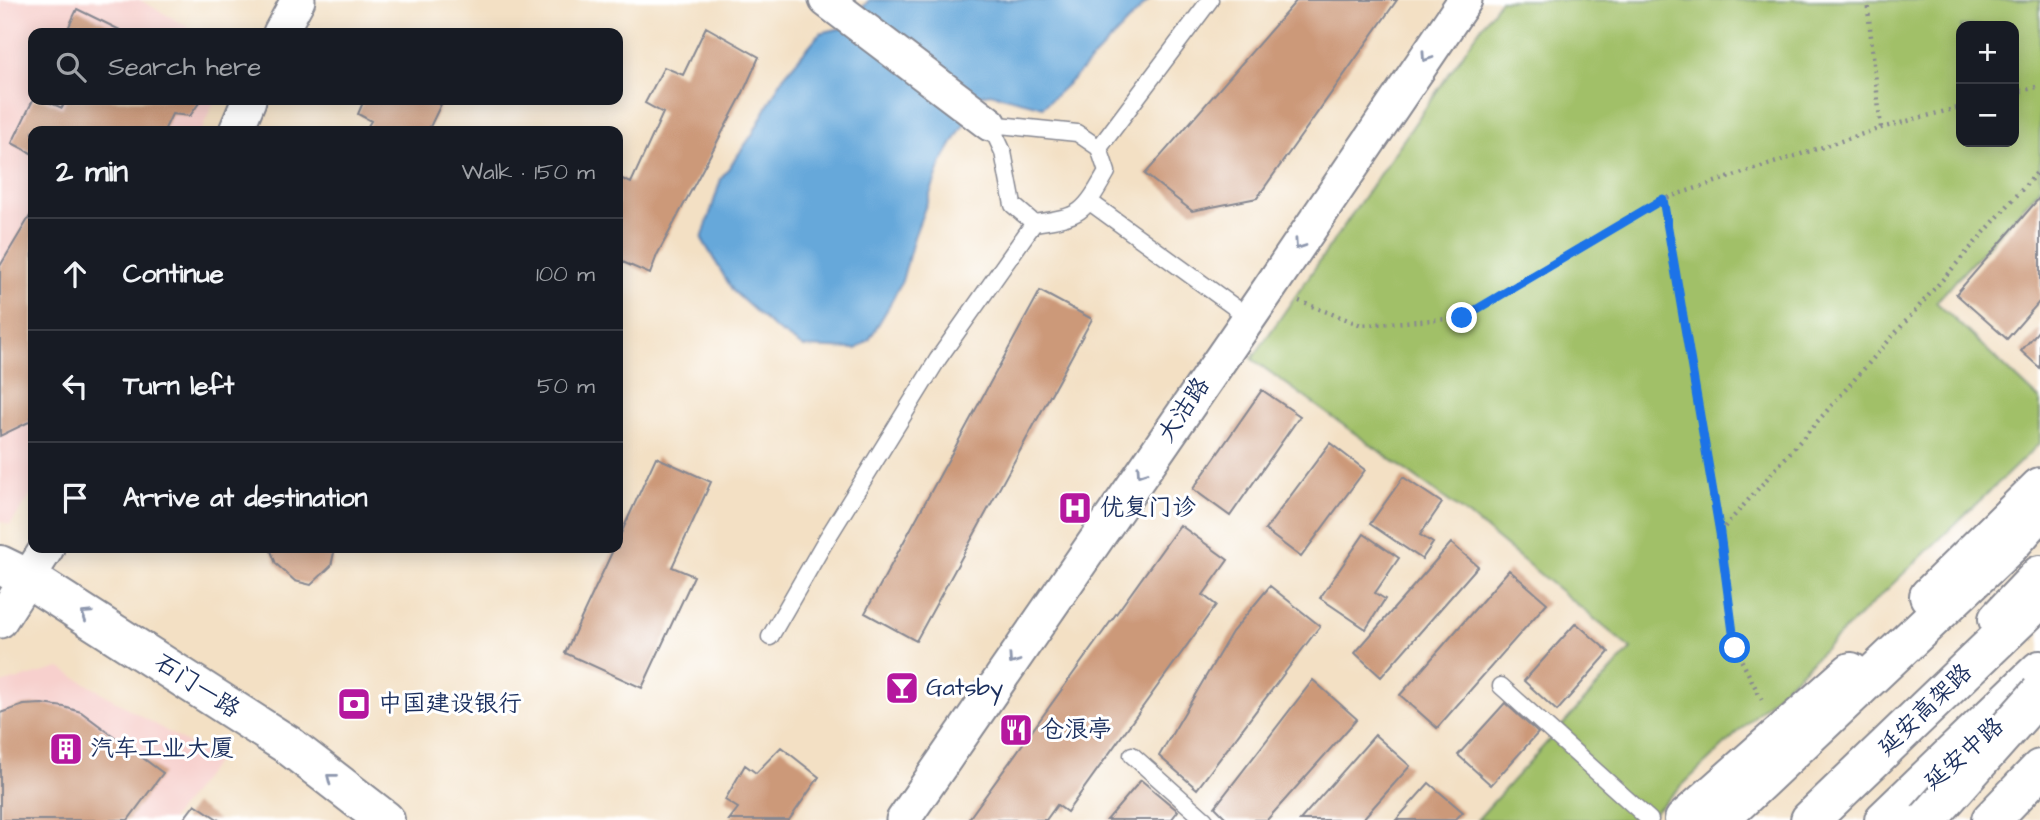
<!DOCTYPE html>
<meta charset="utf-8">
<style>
:root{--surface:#171b24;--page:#242831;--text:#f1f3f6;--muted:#9ea1a6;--line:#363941}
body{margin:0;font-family:"Architects Daughter","LXGW WenKai TC",sans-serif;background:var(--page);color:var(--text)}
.controls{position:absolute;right:21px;top:21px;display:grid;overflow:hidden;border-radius:14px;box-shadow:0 4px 18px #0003}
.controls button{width:63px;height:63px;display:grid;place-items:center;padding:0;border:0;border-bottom:2px solid var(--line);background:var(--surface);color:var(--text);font:35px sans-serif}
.stop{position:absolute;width:21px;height:21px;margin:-16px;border:5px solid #1a73e8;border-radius:50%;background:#fff}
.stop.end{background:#1a73e8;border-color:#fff;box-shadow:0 2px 7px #0008}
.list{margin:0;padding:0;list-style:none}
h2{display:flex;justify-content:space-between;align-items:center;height:91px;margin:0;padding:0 28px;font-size:30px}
h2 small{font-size:23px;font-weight:400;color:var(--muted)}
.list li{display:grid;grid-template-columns:46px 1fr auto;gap:21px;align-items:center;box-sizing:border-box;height:112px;padding:0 28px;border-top:2px solid var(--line)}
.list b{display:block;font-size:26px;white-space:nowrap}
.list em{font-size:23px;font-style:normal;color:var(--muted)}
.icon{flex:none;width:38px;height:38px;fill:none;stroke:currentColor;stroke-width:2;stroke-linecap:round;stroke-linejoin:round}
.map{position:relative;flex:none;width:2040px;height:820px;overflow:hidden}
.search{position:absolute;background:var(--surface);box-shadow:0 4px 18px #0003;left:28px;top:28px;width:595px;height:77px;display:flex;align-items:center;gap:18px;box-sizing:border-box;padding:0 24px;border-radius:14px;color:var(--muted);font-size:26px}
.panel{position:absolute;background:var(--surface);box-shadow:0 4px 18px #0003;left:28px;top:126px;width:595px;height:427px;border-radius:14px}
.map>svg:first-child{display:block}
.built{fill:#f7d0cd}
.green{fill:#a1c068;stroke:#5e7863;stroke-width:2;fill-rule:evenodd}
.water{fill:#66a8da;stroke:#406c9c;stroke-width:2}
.building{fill:#cc9979}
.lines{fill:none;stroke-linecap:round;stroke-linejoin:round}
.lane-casing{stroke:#878891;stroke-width:19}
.street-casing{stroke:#878891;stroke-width:37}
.secondary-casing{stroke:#878891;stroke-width:42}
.primary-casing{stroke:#878891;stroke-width:42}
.highway-casing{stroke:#878891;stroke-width:42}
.path{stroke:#878891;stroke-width:4.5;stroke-dasharray:2 5;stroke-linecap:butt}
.lane{stroke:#fff;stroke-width:16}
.street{stroke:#fff;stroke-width:33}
.secondary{stroke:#fff;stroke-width:38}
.primary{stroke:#fff;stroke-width:38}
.highway{stroke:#fff;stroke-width:38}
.highway-bridge-casing{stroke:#878891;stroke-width:42;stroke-linecap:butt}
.highway-bridge{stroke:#fff;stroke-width:38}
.oneway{stroke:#8d97ae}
.route{stroke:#1a73e8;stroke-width:9}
.labels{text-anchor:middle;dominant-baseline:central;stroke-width:6;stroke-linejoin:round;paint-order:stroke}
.street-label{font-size:24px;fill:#1b2f5e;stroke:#fff}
.poi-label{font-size:24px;fill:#1b2f5e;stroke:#fff;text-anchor:start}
</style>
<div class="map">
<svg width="2040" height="820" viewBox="0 0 2040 820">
<rect width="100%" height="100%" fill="#fff"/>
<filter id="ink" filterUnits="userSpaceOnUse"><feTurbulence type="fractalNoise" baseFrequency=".0143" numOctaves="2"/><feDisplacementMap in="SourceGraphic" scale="14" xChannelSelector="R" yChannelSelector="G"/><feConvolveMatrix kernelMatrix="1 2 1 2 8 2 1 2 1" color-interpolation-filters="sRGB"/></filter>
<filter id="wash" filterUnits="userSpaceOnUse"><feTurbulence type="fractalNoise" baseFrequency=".00686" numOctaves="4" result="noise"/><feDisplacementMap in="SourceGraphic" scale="28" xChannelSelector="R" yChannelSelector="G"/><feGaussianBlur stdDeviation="1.57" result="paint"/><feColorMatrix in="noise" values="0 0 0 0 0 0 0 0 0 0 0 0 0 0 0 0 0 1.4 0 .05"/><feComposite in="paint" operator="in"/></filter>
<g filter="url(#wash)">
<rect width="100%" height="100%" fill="#f3e0c4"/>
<path class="built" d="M0 0H140L199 33H33V100H215L201 131H33V493L10 525 0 521Z
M60 668 217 761 171 820H0V684Z"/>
<path class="green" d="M1500 0H2040V189L1936 302 2040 400V443L1646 820H1477L1631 649 1469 516 1252 359ZM1961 26H2014V142H1961Z"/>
<path class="water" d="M869 0H1149L1077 75 1043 107 990 93 981 95 942 162 914 237 902 281 888 308 869 340 856 349 803 347 774 328 733 291 702 239 721 179 752 135 783 77 820 33 846 27Z"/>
<g id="blocks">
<path class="building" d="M1297 0H1397L1257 198 1192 211 1145 174Z
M77 9 126 33H66Z
M706 27 759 57 742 95 657 255 650 274 618 260V177L631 183 663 113 645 103 664 67 683 75Z
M33 100H44L62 108 66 100H201L190 116 172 114 164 131H33V154L12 143Z
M364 100H443L428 131H365L371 121 358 114Z
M2040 197V301L2007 339 1956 294Z
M33 211V413L29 422 0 436V266Z
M1040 291 1092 319 916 641 865 613Z
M2040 329V368L2021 351Z
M1262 390 1300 416 1230 516 1193 489Z
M1330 443 1365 470 1301 557 1265 530Z
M656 457 711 482 672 567 694 576 642 688 565 653 614 548H618V540Z
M1403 477 1442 503 1420 535 1433 543 1422 559 1370 524Z
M1180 525 1228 560 1203 595 1216 605 1067 812 1057 805 1046 820H968Z
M1364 534 1399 558 1375 593 1385 599 1366 629 1320 598Z
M1451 543 1478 566 1381 677 1355 653Z
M270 548H335L331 566 311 585 295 581 276 564Z
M1509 570 1547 603 1437 728 1400 695Z
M1270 586 1320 626 1197 789 1159 756 1232 632Z
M1576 623 1609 652 1557 711 1524 681Z
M1313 680 1357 719 1267 820H1228L1215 807Z
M1505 703 1538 733 1491 785 1458 755Z
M42 704 64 707 81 712 163 773 128 820H0V713L24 705Z
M1375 735 1410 766 1362 820H1300Z
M781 747 819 777 789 820H729L738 808 725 800 745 765 756 773Z
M1141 780 1178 811 1171 820H1107Z
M1429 783 1463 812 1455 820H1396Z
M195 804 219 820H183Z"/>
</g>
</g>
<g filter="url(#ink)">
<use href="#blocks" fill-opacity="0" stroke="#878891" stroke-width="2"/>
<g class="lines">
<defs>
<path id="lane" d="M990 124 1077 133 1099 148 1107 172C1083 214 1082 216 1034 223L1013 205 1003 152Z
M1099 148 1210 0
M1090 202 1248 317
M770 637 823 545 938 359 1034 223
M1501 686 1650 820
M1132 755 1205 820"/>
<path id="street" d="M826 0 990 124
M280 33 298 0
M236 131 249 100
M0 621 47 548
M903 820 1269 289 1465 0"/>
<path id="secondary" d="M0 565 29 579 288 745 385 820"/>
<path id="primary" d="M1929 596 2040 487
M1998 619 2040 575
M1684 820 1851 672"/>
<path id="highway" d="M1719 820 2009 546 2040 511
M1810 820 2040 599
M1884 820 2040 670
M1991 820 2040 769"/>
</defs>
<use href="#lane" class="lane-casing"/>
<use href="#street" class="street-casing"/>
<use href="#secondary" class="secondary-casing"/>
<use href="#primary" class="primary-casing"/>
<use href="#highway" class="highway-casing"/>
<path class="path" d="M1867 0 1881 128
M2014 93 2040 86
M1663 199 1720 533 1735 648 1764 704
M1299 301 1361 325 1462 318 1663 199 1881 128 1961 107
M1720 532 2040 169"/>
<use href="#lane" class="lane"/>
<use href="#street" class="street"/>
<use href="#secondary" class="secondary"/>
<use href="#primary" class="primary"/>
<use href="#highway" class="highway"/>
<defs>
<path id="highway-bridge" d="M1927 820 2040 693"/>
</defs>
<use href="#highway-bridge" class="highway-bridge-casing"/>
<use href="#highway-bridge" class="highway-bridge"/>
</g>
<defs><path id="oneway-chevron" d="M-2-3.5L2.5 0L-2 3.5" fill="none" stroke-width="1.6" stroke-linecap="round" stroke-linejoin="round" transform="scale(1.75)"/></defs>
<g class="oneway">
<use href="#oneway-chevron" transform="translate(1426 57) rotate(124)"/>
<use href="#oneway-chevron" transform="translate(1299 245) rotate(124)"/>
<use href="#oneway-chevron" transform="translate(1141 472) rotate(124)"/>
<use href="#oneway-chevron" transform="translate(86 615) rotate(-147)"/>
<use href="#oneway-chevron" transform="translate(1013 660) rotate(124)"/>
<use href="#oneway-chevron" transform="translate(331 778) rotate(-142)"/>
</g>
</g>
<g class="lines" filter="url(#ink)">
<path class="route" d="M1462 318 1663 199 1720 533 1735 648"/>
</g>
<defs>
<symbol id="hospital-square" viewBox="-11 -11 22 22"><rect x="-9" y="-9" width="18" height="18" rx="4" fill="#b5179e" stroke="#fff"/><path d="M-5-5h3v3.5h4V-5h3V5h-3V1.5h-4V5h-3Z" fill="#fff"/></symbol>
<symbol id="bar-square" viewBox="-11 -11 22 22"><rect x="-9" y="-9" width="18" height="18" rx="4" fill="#b5179e" stroke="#fff"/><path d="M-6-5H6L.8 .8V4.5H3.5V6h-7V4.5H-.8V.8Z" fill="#fff"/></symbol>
<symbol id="bank-square" viewBox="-11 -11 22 22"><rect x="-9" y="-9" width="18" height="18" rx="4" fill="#b5179e" stroke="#fff"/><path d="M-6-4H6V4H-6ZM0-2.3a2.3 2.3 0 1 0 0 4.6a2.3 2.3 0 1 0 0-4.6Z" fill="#fff"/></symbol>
<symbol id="restaurant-square" viewBox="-11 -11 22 22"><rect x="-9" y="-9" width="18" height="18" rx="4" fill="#b5179e" stroke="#fff"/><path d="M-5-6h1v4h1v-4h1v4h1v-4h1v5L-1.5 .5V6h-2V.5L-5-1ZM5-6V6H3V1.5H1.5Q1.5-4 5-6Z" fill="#fff"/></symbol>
<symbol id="building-square" viewBox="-11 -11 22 22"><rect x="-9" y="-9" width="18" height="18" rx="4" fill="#b5179e" stroke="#fff"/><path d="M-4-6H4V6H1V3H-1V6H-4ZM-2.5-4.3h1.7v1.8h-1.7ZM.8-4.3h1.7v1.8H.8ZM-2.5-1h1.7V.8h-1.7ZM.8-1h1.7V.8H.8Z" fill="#fff"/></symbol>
</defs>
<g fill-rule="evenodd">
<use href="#hospital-square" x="1056" y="489" width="38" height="38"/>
<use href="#bar-square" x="883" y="669" width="38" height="38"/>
<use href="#bank-square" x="335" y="685" width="38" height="38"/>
<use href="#restaurant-square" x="997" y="711" width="38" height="38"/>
<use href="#building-square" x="47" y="730" width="38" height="38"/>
</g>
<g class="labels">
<g class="street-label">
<text transform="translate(1184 410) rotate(-56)">大沽路</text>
<text transform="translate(197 686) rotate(33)">石门一路</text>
<text transform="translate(1925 710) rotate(-44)">延安高架路</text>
<text transform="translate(1964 754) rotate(-41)">延安中路</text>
</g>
<g class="poi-label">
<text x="1100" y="508">优复门诊</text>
<text x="926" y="688">Gatsby</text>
<text x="378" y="704">中国建设银行</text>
<text x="1040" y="730">仓浪亭</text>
<text x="90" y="749">汽车工业大厦</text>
</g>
</g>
</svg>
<div class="controls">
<button>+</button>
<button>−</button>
</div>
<div class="stop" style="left:1735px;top:648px"></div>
<div class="stop end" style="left:1462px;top:318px"></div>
<div class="search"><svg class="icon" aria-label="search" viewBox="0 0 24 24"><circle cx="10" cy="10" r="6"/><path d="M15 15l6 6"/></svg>Search here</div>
<section class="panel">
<h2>2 min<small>Walk · 150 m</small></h2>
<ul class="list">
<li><svg class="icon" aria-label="ahead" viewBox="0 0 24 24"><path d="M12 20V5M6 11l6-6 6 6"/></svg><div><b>Continue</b></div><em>100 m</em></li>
<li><svg class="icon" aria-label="left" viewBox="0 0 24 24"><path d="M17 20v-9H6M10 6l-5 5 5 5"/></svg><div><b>Turn left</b></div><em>50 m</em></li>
<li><svg class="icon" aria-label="arrive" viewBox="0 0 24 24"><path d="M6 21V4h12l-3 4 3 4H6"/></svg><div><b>Arrive at destination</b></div></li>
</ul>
</section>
</div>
